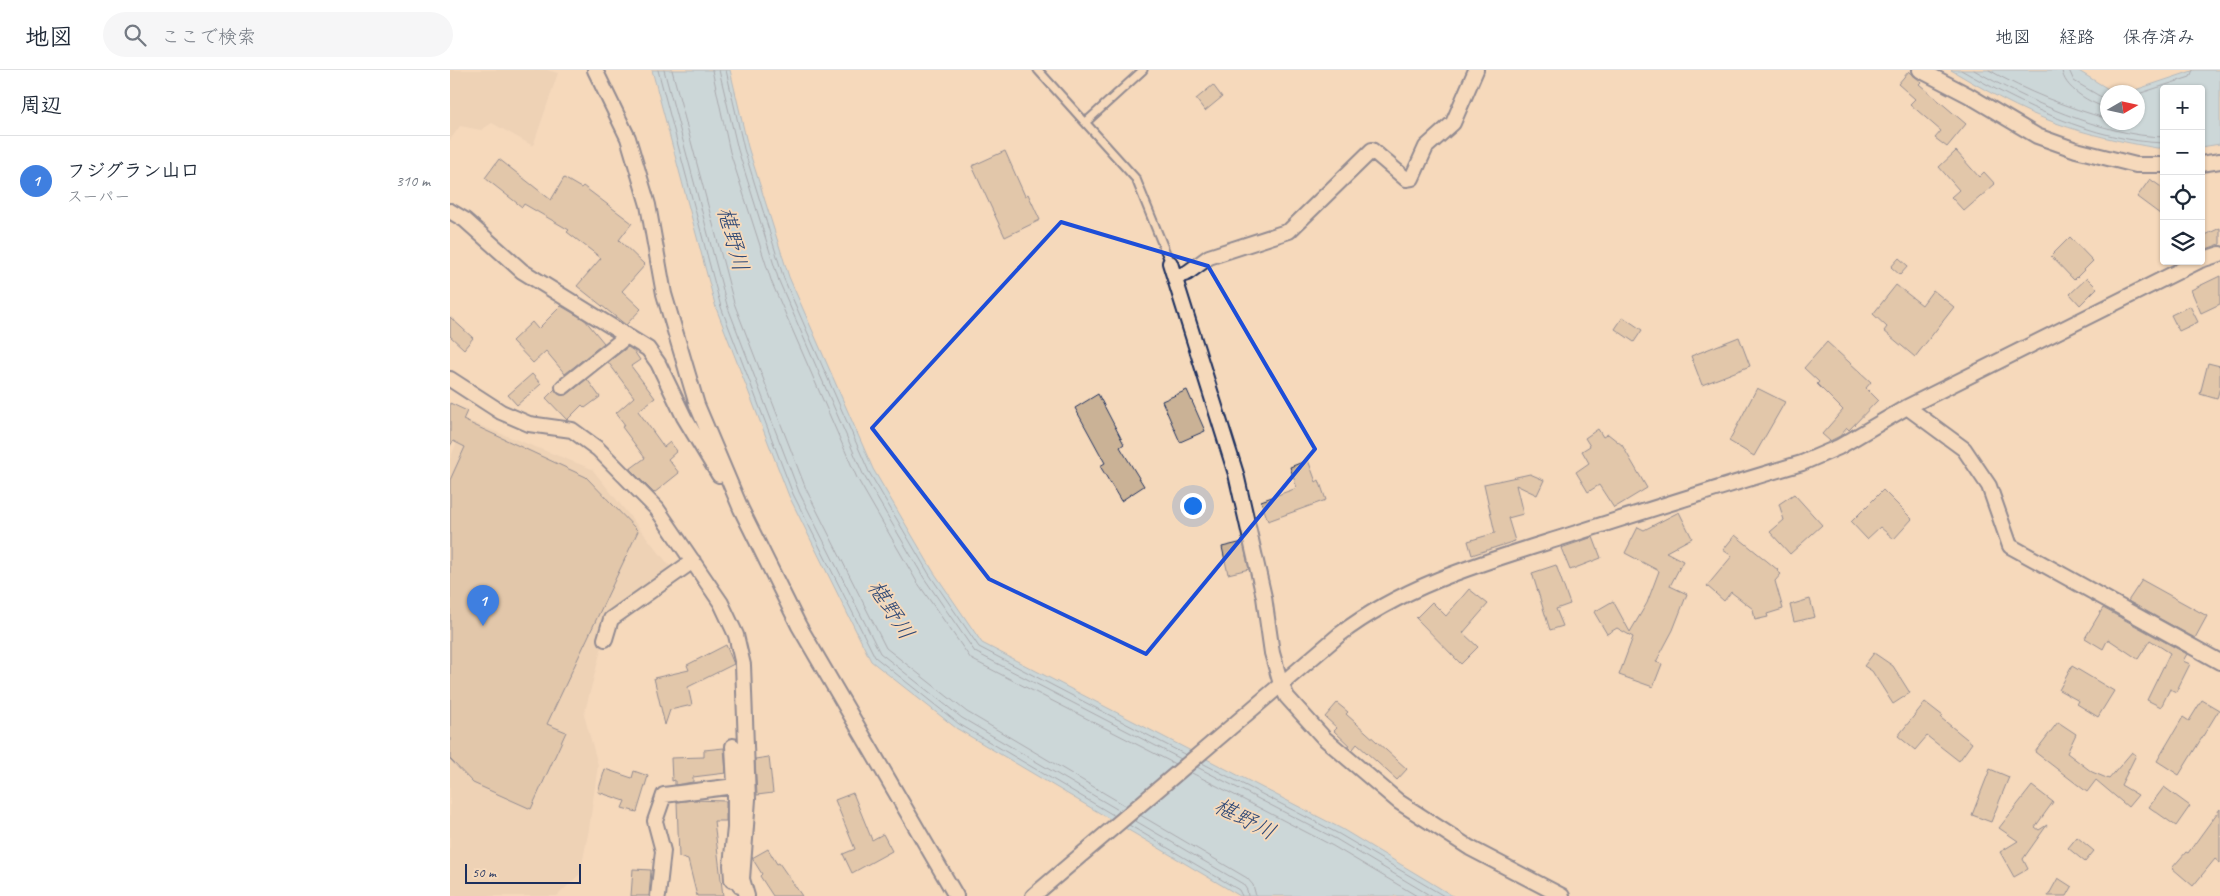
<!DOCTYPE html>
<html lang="ja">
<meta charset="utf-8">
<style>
:root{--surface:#fff;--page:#f6f6f7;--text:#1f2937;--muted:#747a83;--line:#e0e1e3;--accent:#1f6fb2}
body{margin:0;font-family:Caveat,"Klee One",sans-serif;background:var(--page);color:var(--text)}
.controls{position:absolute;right:15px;top:15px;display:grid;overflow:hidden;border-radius:5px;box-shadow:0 1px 4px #0004}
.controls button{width:45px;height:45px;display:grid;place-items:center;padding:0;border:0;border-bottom:1px solid var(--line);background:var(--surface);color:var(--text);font:25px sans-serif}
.compass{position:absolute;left:1650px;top:15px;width:45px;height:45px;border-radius:50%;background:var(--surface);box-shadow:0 1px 4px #0004;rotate:81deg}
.scale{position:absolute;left:15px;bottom:12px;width:116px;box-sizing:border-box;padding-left:5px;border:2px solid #1b2f5e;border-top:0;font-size:14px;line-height:18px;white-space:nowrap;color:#1b2f5e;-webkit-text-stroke:4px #f5d9bb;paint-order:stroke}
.you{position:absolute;left:742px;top:435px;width:18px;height:18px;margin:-12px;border:4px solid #fff;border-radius:50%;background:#1a73e8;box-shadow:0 0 0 8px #1a73e833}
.badge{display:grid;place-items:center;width:32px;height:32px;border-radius:50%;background:var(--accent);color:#fff;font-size:16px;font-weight:700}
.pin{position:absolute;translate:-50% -41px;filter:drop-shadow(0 1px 2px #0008)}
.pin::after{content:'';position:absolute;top:26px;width:18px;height:15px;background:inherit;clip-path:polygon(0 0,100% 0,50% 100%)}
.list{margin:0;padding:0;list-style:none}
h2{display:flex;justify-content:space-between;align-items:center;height:65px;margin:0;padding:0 20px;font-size:21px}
h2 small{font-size:16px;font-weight:400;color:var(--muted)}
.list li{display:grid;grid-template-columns:32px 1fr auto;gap:15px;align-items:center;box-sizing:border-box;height:90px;padding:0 20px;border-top:1px solid var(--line)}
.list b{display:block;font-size:19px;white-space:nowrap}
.list p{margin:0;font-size:16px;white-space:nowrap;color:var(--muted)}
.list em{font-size:16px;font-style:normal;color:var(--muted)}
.icon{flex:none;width:28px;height:28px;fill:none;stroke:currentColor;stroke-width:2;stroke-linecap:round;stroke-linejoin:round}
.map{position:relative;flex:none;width:1770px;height:826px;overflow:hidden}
header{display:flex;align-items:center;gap:30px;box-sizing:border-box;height:70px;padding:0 25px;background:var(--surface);border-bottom:1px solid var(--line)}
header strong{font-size:24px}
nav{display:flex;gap:28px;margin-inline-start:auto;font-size:18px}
.search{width:350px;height:45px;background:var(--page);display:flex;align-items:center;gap:12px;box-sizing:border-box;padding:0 18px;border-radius:28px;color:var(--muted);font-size:19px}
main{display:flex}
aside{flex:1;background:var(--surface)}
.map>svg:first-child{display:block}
.built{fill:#e4caae}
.water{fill:#9ad5fb;stroke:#6793bc;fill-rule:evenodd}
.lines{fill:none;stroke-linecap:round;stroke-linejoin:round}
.shore{stroke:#4e719d;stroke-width:1}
.building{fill:#cab296;stroke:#1b2f5e}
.lane-casing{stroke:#1b2f5e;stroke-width:11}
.street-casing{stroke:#1b2f5e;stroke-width:18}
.lane{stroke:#f5d9bb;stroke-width:7}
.street{stroke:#f5d9bb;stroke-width:14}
.marked{fill:none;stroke:#1d4ed8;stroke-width:4;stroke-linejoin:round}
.labels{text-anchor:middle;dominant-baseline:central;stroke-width:4;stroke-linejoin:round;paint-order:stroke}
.water-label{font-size:22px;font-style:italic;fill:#2e4876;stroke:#f5d9bb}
</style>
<header>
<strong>地図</strong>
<div class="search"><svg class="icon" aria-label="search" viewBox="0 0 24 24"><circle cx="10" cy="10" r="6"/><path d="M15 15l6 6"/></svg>ここで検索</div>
<nav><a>地図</a><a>経路</a><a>保存済み</a></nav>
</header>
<main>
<aside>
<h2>周辺<small></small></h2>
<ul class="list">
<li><span class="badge" style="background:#3f7fe0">1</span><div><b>フジグラン山口</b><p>スーパー</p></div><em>310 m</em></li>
</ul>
</aside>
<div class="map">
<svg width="1770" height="826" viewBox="0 0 1770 826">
<rect width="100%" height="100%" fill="#f5d9bb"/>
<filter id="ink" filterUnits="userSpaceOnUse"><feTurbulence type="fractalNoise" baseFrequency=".02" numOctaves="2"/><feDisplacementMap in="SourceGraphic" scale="10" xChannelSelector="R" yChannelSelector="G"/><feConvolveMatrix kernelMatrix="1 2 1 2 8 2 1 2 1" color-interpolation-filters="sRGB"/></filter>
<g filter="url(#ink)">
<path class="built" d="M0 0H97L108 3 83 76 42 53 31 60 10 56 0 70Z
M16 350 142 399 223 500 171 531 159 549 134 645 148 695 139 759 130 804 107 826H0V389Z"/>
<path class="water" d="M202 0H280L298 77 339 207 423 399 483 501 532 573 892 759 1003 826H790L506 658 421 591 339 426 266 238Z
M1501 0H1627L1660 20 1682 21 1745 0H1770V74L1751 77V19H1714V78H1707C1673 72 1639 65 1606 53 1569 40 1535 20 1501 0ZM1658 22H1688V52H1658Z"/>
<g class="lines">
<path class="shore" d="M208 0 271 237 343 424 425 587 509 654 665 746
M214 0 277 235 349 422 430 583 512 648 670 741
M222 0 284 233 356 419 436 578 517 642 676 736
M262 0 280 82 322 213 407 408 467 512 521 589 725 694
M269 0 288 80 329 211 413 404 474 508 525 582 731 689
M276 0 294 79 334 209 419 402 479 504 529 577 736 685
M1511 0C1571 34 1643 71 1714 73
M1524 0C1576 30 1653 66 1714 67
M1539 0C1577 22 1616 37 1658 49
M1612 0C1613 18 1641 34 1658 38
M1619 0 1624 11 1658 31
M1688 24 1740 7 1743 0
M752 693 889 764 994 826
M747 697 886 769 981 826
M740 702 883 776 967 826
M690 745 797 808 803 815 806 826
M684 750 793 814 797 820 798 826
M679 755 789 820 792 826"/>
</g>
<path class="building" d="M1459 1 1471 12 1469 14 1516 54 1497 77 1485 68 1491 61 1460 34 1465 29 1448 14Z
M763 15 772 27 755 41 746 29Z
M555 81 575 126 578 124 590 150 555 167 522 96Z
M1506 81 1529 107 1534 102 1545 114 1514 141 1501 127 1509 120 1489 97Z
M49 89 101 130 114 108 131 118 133 116 182 153 169 170 195 195 172 221 191 239 176 255 127 216 151 188 117 162 119 160 74 134 72 137 35 108Z
M1700 109 1714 119V147L1687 127Z
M1770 158V174L1751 181V167Z
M1620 167 1643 191 1624 210 1601 186Z
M1449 188 1458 196 1450 205 1441 197Z
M1770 206V234L1751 243 1741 220Z
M1637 208 1647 218 1630 235 1620 224Z
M1446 215 1472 235 1483 220 1504 237 1465 287 1434 261 1437 257 1423 244Z
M111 236 135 250 154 273 115 304 96 281 83 293 62 271 82 252 88 259Z
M1740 236 1748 252 1729 261 1721 245Z
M0 247 23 268 14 279 0 266Z
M1173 247 1192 260 1184 272 1165 259Z
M1289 267 1300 296 1252 315 1241 286Z
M1377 272 1421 312 1416 318 1428 330 1399 360 1397 358 1390 366 1380 371 1372 364 1393 340 1367 314 1369 312 1354 298Z
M178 277 184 281 190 290 181 296 205 328 188 341 214 377 220 372 227 381 218 389 229 403 204 423 180 399 195 388 172 357 175 355 166 343 184 327 158 292Z
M1758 293 1770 296V317L1767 329 1750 324Z
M82 304 91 314 67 335 58 325Z
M137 309 150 327 135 338 132 335 117 350 96 328 105 319 110 325 118 324Z
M1307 318 1335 332 1304 386 1279 371Z
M737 320 755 361 730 372 712 331Z
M648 324 674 374 670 377 694 416 671 431 650 396 655 393 625 338Z
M0 333 17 341 13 350 136 407 188 461 97 654 116 662 81 739 23 713 0 689V410L15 377 3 371 0 376Z
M1148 359 1153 367 1158 364 1172 375 1197 418 1164 438 1149 415 1138 422 1126 402 1139 393 1132 381 1140 376 1135 368Z
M858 390 866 412 869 410 876 430 818 451 811 431 847 418 840 397Z
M1080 404 1094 410 1087 425 1066 415 1073 444 1058 448 1065 471 1022 485 1018 471 1045 463 1034 414Z
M1433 420 1462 449 1444 469 1430 457 1417 469 1401 452Z
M1344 424 1372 455 1340 484 1320 462 1334 450 1329 434Z
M1229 442 1242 468 1216 482 1233 491 1220 516 1237 524 1223 560 1206 592 1212 594 1203 617 1169 605 1183 567 1167 558 1157 564 1144 542 1163 531 1180 562 1197 533 1209 501 1175 483 1188 457 1194 460Z
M1285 465 1328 500 1327 501 1331 504 1325 511 1333 539 1317 544 1318 547 1305 550 1303 539 1281 522 1274 531 1257 516 1282 486 1273 480Z
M1143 467 1151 488 1120 500 1111 478Z
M793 472 799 499 778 504 772 477Z
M1106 495 1120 534 1106 539 1113 556 1100 560 1082 503Z
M1692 510 1757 546 1745 568 1678 531Z
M1019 519 1038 534 1013 563 1028 577 1011 594 966 548 982 532 996 546Z
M1360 529 1365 547 1344 552 1340 535Z
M1653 538 1737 584 1733 591 1740 594 1726 622 1720 619 1711 637 1697 630 1720 583 1700 570 1688 589 1658 569 1653 579 1635 568Z
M276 575 284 594 238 617 242 635 220 640 215 655 204 608 239 600 237 595Z
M1424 583 1443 596 1460 623 1443 634 1422 601 1414 596Z
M1622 596 1664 621 1648 647 1627 634 1629 631 1609 620Z
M1752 630 1769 640 1729 705 1707 691 1733 647 1739 651Z
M1475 632 1493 646 1491 648 1522 673 1509 691 1477 666 1465 680 1448 666Z
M887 633 898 642 896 644 957 699 947 710 907 674 903 679 884 661 887 658 875 647Z
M1608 652 1626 664 1617 683 1642 702 1659 709 1682 682 1686 685 1671 715 1688 725 1678 737 1646 710 1637 722 1585 682Z
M274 678 276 703 243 707V712L225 715V710L222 711 221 688 254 687V680Z
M319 687 323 723 307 725 305 689Z
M155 699 182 708 184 701 198 706 187 742 172 738 175 731 148 722Z
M1540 699 1559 707 1541 752 1522 745Z
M1582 716 1603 732 1585 757 1589 760 1597 755 1573 789 1578 799 1564 807 1550 782 1568 771 1549 758Z
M1714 717 1740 736 1726 756 1699 737Z
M403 723 422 770 433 764 442 781 402 803 393 784 405 779 385 730Z
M243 730 276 731V751H264L273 826H247L238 790 229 787 227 732Z
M1770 739V793L1765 789 1743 816 1722 798 1736 782 1738 783Z
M1627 767 1644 781 1635 792 1618 778Z
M318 779 327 794 329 793 352 826H323L310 806 312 804 302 788Z
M183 799 201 800 199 826H181Z
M1608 808 1622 817 1617 826H1598Z"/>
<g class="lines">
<defs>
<path id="lane" d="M588 0 686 109 720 193
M636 52 693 0"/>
<path id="street" d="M145 0 178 68 198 135 214 224 247 335 291 439 349 556 506 826
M1470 0 1518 25 1587 66 1626 80 1686 95H1714
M1751 94 1770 91
M0 141 15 150 72 201 198 279 208 293 234 347 269 405
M1751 190 1770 184
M720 193 786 404 814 527 822 583 831 614 837 627 874 668 949 732 1020 778 1112 826
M725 207 737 203 759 187 839 161 922 80 956 109 962 108 976 77 1003 53 1026 0
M0 309 51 342 79 354 122 360 148 379 207 439 271 533 286 565 293 595 298 729 292 809 297 826
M113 317 177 266
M1457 337 1514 379 1539 416 1560 476 1770 592
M155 569 161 549 243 491
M283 676 285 716
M208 826 213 781 205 751 214 725 285 716V758L281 795 282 810 292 809 290 816
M583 826 889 565C955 514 1038 491 1117 466 1195 441 1273 416 1352 393L1389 377 1457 337 1749 191"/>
</defs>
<use href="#lane" class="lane-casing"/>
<use href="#street" class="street-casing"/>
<use href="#lane" class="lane"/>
<use href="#street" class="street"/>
</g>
</g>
<path d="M0 0H1770V826H0ZM611 152 758 196 865 379 696 584 539 509 422 358Z" fill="#f5d9bb" fill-opacity=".55" fill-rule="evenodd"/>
<path class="marked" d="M611 152 758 196 865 379 696 584 539 509 422 358Z"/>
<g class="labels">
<g class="water-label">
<text transform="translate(283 169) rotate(75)">椹野川</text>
<text transform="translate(441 540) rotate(57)">椹野川</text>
<text transform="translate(795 749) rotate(27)">椹野川</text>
</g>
</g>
</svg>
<div class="controls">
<button>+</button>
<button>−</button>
<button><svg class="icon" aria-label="locate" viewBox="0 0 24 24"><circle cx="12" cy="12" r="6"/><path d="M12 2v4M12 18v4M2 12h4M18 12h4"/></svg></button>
<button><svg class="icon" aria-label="layers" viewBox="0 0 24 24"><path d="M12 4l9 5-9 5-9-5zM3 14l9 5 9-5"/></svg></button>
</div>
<svg class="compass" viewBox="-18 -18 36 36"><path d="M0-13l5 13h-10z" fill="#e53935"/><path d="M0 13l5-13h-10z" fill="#747a83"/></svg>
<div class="scale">50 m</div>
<div class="you"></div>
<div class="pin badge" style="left:33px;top:556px;background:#3f7fe0">1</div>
</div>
</main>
